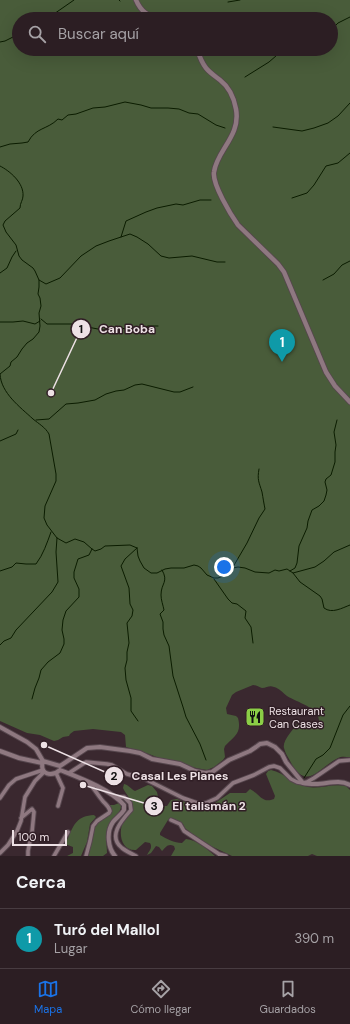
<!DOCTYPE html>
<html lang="es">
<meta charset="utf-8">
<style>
:root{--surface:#2c1e23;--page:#382b30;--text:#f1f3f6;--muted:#a6a2a6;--line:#483c41;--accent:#1a73e8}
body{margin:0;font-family:"DM Sans",sans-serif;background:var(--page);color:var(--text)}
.scale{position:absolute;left:12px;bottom:10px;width:55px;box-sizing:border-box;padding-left:4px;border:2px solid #ede1e5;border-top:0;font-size:11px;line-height:14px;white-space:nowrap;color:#ede1e5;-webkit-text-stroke:3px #301e25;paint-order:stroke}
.you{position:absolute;left:224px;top:567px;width:14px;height:14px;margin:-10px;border:3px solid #fff;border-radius:50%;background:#1a73e8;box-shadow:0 0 0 6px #1a73e833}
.badge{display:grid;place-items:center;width:26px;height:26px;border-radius:50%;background:var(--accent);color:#fff;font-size:13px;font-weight:700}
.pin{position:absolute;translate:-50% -33px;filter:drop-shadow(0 1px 2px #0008)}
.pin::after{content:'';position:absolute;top:21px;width:14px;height:12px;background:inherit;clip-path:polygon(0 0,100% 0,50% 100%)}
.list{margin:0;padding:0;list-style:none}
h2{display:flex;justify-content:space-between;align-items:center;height:52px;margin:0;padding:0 16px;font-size:17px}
h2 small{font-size:13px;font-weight:400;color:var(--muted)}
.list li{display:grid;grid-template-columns:26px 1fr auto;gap:12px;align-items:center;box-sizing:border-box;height:60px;padding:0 16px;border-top:1px solid var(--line)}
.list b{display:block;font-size:15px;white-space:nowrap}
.list p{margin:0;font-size:13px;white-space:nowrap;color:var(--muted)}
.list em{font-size:13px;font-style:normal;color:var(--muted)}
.icon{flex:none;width:22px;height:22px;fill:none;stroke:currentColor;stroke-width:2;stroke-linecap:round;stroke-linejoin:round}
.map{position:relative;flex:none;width:350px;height:856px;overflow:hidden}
.search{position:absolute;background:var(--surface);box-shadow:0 4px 16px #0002;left:12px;right:12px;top:12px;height:44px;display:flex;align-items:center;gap:10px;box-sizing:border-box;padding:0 14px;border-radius:22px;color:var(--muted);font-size:15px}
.sheet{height:112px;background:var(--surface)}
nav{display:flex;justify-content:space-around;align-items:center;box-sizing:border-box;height:56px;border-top:1px solid var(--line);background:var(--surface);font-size:11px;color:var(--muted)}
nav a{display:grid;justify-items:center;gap:2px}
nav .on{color:var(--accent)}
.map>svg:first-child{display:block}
.green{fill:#495c3a;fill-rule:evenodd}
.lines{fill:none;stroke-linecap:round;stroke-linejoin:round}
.stream{stroke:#0b1c00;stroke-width:1}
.minor-casing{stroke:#56464d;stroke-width:5.5}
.tertiary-casing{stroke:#56464d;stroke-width:6}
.secondary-casing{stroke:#56464d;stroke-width:6}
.minor{stroke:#8e7880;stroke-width:3.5}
.tertiary{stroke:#8e7880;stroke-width:4}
.secondary{stroke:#8e7880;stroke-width:4.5}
.labels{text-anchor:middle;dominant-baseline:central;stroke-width:3;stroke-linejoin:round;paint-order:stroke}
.poi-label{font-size:11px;fill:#ede1e5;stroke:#301e25;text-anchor:start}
.leader{fill:none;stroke:#ede1e5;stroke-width:1.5}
.callout-dot{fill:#ede1e5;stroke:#301e25;stroke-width:1.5}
.mark-label{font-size:12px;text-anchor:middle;font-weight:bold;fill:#111}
.callout-label{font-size:12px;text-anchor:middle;font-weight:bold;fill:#ede1e5;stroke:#301e25;stroke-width:3;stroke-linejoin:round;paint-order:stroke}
</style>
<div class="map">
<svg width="350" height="856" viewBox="0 0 350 856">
<rect width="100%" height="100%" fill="#3a282f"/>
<path class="green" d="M0 0H350V757C346 757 341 756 338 758 317 769 306 793 289 759 287 756 285 752 284 748 282 741 293 730 297 724 305 722 310 728 318 727 325 709 298 703 287 696 283 693 279 688 274 687 269 685 267 688 262 688 259 687 256 685 253 685L236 692 232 695 226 708 227 714 236 716 238 718C242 734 234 736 225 746L224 749 225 757 223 760 214 767 207 770 196 768 173 761 159 758 149 754 126 747 125 735 121 732 93 729 74 731 70 734 69 736 63 737 58 740 54 741 40 735 27 733 0 721ZM19 19H331V49H19Z
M271 770C285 773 293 784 308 787 320 789 333 783 346 786L350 790V856H317L312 854 308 856H232L211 846 191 833 185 828 183 824 178 821 172 818 168 820 160 833V835C167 839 174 843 182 843L186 839C197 840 207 849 215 856H171L175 849 174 846C168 843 166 847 162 851L159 847 156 846 151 853 147 855C149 851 153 848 150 843L145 842 136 850C121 851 118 833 123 822 125 817 133 814 133 807 132 799 126 795 123 788L124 784C129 785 131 789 135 791L148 785 152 786 157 792 159 802 164 806H167L171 800 177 799 196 806H206L215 803 230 793H246L250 789C260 794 262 804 274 799L275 796 266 774 268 771Z
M119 803 121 806C121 814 110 821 107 830 105 837 107 845 107 853L103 856H88L95 826 99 822 107 816 110 805H114Z
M94 815 96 817 90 824 87 842 81 856H67L73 853V847L65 844C66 838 65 843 68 838 74 824 77 816 94 815Z"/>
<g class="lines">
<path class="stream" d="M119 0 120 1
M228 2 240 0
M40 19 42 18 51 16 74 0
M331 30 338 23 350 17
M0 42 5 41 19 34
M245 77 269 62 284 49
M273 127 302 131 314 128 328 123 338 116 350 103
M0 147 10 144 22 143 28 142C36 127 47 130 58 119L62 120 68 115 76 114 93 108 105 107 125 102 141 105 151 108H168L179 109 189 113 198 114 216 125 225 128
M0 166C10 171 24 183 23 196 23 200 20 203 20 208L5 221 3 225 6 232 16 245 19 256 22 260 33 268 35 271 39 280V287L38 294 40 298 41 306 39 313 40 326 39 332 33 339 27 343 22 349 17 357 11 362 10 366 0 374C1 393 20 407 33 419 39 424 45 427 49 434L56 474V481L45 506 44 518 47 525 57 538 66 543 75 539 84 542 92 549 95 551 101 549 105 546 130 545 137 548
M292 198 307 193 314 185 326 166 338 163 350 153
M121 237 126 221 146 212 157 208 176 204 183 205 200 200H211
M0 273 7 268 12 257 16 251
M39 280 46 284 60 278 81 256 96 246 109 241 130 234 137 237 148 244 161 256 169 258 192 256 217 262H225
M323 280 334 274 342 265 350 261
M41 319 47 324H72L103 330H111L119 328 137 330 148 326H158
M0 322H13L23 321 35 324 40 321
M36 420 49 419 66 404 78 403 95 400 106 394 116 391 124 390 135 385 142 384 174 392H180L193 387
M0 441 16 434 18 430
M137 548 138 556 140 561 144 568 151 573H157L165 569 171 568H184L194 565 198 566 201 568 207 575 214 578H218L223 576 225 571 233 568 238 567 245 568 255 572 269 573 275 570 279 571 287 569 293 573 315 567 324 561 334 552 350 545
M137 548 125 559 121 566 129 588 130 604 133 610 132 616 127 623 129 643 127 652V660L125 668 126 680 131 698V711L138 721
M233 567 247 543 259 518 265 509C264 504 263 498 262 492 259 482 257 480 259 469
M162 570C169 582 161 583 161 595 161 600 163 605 164 610L160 614 163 622V629L164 635 169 646 173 676 183 707 186 717 200 744 206 760
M0 571 12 567 16 563 26 564H36C43 555 47 543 51 532
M290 571 295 568 297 563 299 546 307 528 308 521 312 510 319 506 324 501 326 495 327 490 325 482 326 479 331 475 335 462V452L336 445 334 432 337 420
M293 573 300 582 320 596 322 599 324 608C332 614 342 608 350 605
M214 579 228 599 232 603 237 604 246 611 245 618 251 627 253 643
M0 645 4 641 11 638 16 630 52 592 58 582 56 552 57 538
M32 699 35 688 39 678 41 670 48 662 60 653 64 644V639L62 630 63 620 66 611 79 597V589L74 578V572L78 559 89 555 92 549
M304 778 316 759 323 755 330 748 343 715 350 706"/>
<defs>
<path id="minor" d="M56 773 63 788 58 806
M69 773 86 762 107 764 112 765 127 774 145 779 183 798 200 804 206 803 217 798 233 783 254 775 269 767 274 766 280 768 291 779 297 782 303 783 307 782 314 778 339 761 350 760
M116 797H124L130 803 131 810C122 820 107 836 122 848 126 851 132 854 136 856
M0 798 9 785 16 779 43 770
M21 818 32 809 34 812 32 832 28 851V856
M171 820 180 824 184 831 219 854 220 856
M0 853 8 845 17 831 21 821 25 797 35 781 44 772
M219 854 226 856
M54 856 68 832
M86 856 90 841 93 826 97 821 109 813 110 811C109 806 105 804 102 800 97 794 94 788 88 782"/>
<path id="tertiary" d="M0 727 27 742 36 749 43 761
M0 751 19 758 42 763
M43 761C39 775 52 777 60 770
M43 761 60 766
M60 766 87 748 100 747 130 751 140 753 152 759 180 764 195 771 205 773 212 772 229 760 250 751 256 747 260 744 267 743 275 747 282 754 286 762 303 783C307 784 311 784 316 784 327 784 339 779 350 785
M60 770C80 778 110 789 124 805V810C121 815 116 818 113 822 106 832 108 848 115 856"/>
<path id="secondary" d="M136 0C141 12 148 16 160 19
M197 49C199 55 202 63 206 68 210 73 215 76 220 80 229 87 234 98 236 109 241 136 217 150 214 172 212 184 231 215 238 225L278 264 284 272 326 372 335 386 350 402"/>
</defs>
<use href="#minor" class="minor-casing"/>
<use href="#tertiary" class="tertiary-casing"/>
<use href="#secondary" class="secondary-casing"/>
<use href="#minor" class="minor"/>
<use href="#tertiary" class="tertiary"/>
<use href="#secondary" class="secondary"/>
</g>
<defs>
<symbol id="restaurant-square" viewBox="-11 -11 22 22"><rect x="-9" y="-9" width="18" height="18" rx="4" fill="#8bce46" stroke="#301e25"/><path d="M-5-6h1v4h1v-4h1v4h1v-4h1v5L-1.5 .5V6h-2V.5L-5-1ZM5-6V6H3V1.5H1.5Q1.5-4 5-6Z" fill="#111"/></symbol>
</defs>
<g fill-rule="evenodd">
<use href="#restaurant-square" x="244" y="706" width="22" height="22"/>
</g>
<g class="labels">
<g class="poi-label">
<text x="269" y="711">Restaurant<tspan x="269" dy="13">Can Cases</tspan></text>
</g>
</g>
<path class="leader" d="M51 393L81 329M44 745L114 776M83 785L154 806"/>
<g class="callout-dot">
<circle cx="51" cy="393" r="4"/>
<circle cx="44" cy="745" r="4"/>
<circle cx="83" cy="785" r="4"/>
<circle cx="81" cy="329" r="10"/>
<circle cx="114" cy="776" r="10"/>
<circle cx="154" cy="806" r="10"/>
</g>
<g class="mark-label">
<text x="81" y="333">1</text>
<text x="114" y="780">2</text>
<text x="154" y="810">3</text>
</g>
<g class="callout-label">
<text x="127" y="333">Can Boba</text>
<text x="180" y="780">Casal Les Planes</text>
<text x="209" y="810">El talismán 2</text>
</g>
</svg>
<div class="scale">100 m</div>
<div class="you"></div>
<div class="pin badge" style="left:282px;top:362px;background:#0f9aa8">1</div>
<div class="search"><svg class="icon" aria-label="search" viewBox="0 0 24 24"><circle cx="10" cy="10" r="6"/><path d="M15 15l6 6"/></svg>Buscar aquí</div>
</div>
<section class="sheet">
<h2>Cerca<small></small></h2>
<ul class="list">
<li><span class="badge" style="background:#0f9aa8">1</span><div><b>Turó del Mallol</b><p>Lugar</p></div><em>390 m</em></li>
</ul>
</section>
<nav>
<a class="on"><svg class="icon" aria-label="map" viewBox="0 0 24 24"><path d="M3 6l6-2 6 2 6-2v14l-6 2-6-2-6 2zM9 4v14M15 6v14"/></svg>Mapa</a>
<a><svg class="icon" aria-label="directions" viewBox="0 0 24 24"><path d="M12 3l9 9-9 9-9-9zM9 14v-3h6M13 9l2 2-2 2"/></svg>Cómo llegar</a>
<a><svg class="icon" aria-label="saved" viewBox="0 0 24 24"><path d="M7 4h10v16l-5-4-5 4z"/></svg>Guardados</a>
</nav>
